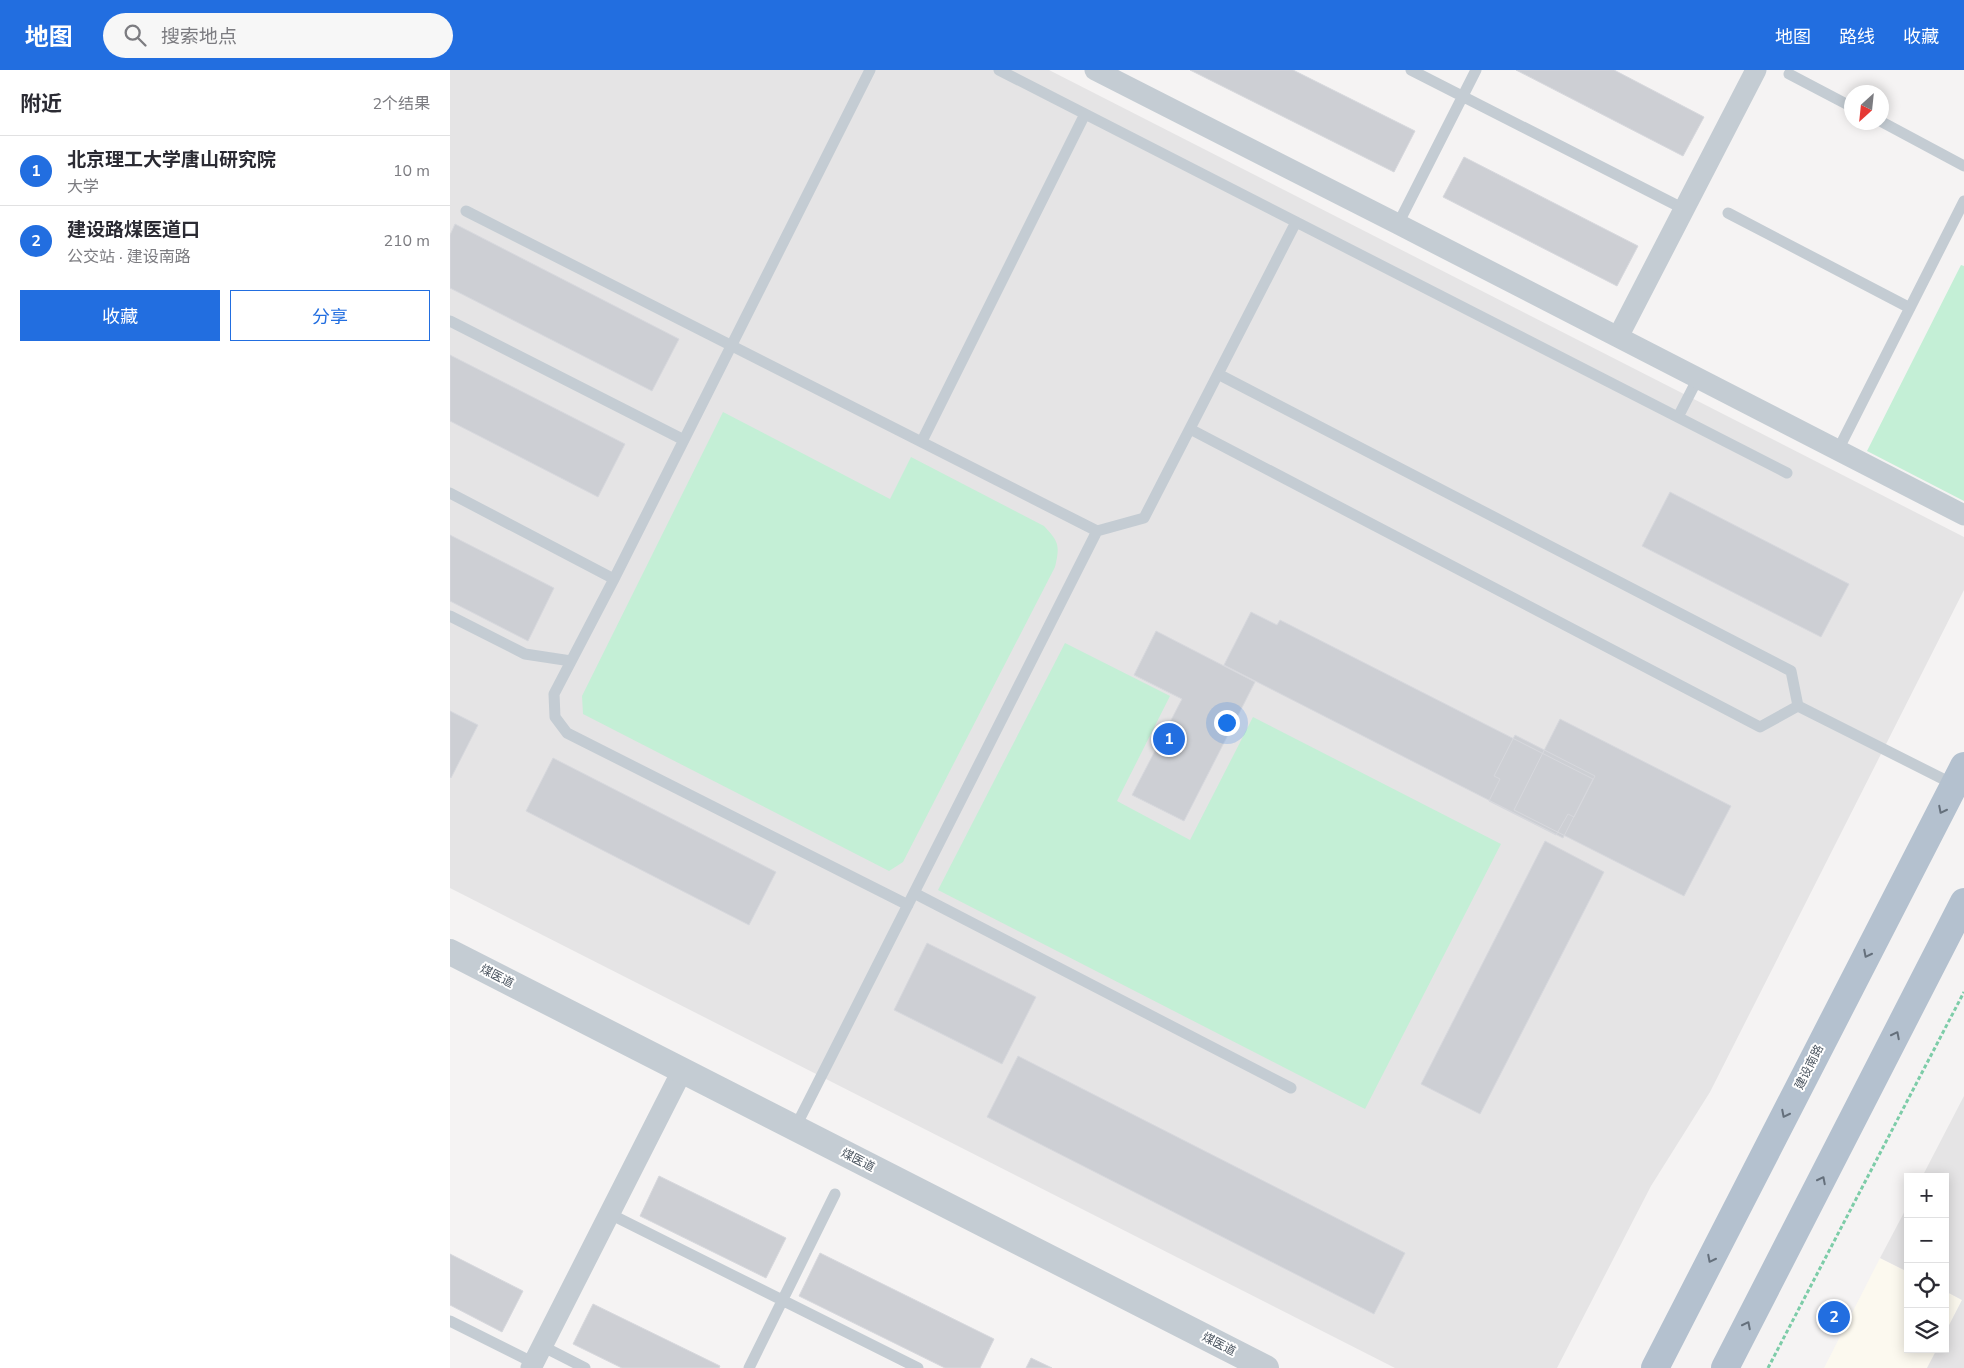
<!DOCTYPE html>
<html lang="zh">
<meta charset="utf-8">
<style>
:root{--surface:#fff;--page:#f7f7f7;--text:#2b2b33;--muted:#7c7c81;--line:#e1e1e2;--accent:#226ee0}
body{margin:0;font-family:"Nunito Sans","Noto Sans SC",sans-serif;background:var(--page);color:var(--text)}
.controls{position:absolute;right:15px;bottom:15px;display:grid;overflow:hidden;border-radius:0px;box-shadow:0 2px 12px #0003}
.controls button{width:45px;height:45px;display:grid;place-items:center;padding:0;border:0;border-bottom:1px solid var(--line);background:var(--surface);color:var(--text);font:25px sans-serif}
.compass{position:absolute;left:1394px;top:15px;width:45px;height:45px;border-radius:50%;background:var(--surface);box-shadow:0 2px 12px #0003;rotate:207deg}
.you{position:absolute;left:776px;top:652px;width:18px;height:18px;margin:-12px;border:4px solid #fff;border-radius:50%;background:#1a73e8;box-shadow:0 0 0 8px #1a73e833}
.badge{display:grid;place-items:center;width:32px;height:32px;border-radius:50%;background:var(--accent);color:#fff;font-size:16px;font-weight:700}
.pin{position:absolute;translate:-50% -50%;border:2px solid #fff;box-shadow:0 1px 5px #0006}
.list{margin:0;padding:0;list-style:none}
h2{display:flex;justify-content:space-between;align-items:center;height:65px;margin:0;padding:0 20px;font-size:21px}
h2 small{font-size:16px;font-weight:400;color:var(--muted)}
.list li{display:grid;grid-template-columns:32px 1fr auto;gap:15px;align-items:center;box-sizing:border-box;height:70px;padding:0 20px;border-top:1px solid var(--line)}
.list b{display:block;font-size:19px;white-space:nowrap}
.list p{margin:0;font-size:16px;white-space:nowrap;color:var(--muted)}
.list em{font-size:16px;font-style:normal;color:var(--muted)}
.actions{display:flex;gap:10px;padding:15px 20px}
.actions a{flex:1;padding:11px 0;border:1px solid var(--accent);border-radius:0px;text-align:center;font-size:18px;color:var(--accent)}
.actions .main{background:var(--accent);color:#fff}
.icon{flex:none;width:28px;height:28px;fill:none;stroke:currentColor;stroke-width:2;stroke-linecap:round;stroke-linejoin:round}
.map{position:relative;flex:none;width:1514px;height:1298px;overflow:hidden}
header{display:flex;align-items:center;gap:30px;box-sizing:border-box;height:70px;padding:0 25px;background:var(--accent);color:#fff}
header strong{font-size:24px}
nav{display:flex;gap:28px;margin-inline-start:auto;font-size:18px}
.search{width:350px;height:45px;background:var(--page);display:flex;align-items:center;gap:12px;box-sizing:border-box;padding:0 18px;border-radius:28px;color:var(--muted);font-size:19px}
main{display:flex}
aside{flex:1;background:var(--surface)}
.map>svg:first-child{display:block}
.commercial{fill:#fcf9ef}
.education{fill:#e5e4e5}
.green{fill:#c4efd6}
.building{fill:#cdcfd4;stroke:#d7d8dd}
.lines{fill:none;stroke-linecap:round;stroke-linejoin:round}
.path{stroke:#7dcca8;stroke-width:3;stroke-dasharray:4 2.5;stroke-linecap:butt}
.service{stroke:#c4ccd3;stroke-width:11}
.minor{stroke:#c4ccd3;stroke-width:21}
.tertiary{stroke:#c4ccd3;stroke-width:26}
.primary{stroke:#b4c1cf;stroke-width:28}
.oneway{stroke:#65707c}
.labels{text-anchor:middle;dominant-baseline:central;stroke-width:4;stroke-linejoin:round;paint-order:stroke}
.street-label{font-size:12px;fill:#4b5560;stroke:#fff}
</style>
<header>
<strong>地图</strong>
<div class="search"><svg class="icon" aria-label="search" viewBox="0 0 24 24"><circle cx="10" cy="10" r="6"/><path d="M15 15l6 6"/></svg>搜索地点</div>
<nav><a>地图</a><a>路线</a><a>收藏</a></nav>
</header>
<main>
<aside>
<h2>附近<small>2个结果</small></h2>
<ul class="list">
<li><span class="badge">1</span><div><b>北京理工大学唐山研究院</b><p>大学</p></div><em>10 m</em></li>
<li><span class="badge">2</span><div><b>建设路煤医道口</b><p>公交站 · 建设南路</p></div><em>210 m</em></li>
</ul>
<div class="actions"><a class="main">收藏</a><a>分享</a></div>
</aside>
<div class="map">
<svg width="1514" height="1298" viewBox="0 0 1514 1298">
<rect width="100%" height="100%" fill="#f5f3f3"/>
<path class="commercial" d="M1430 1188 1458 1202V1279H1487L1477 1298H1374Z
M1495 1221 1512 1230 1495 1263Z"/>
<path class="education" d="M0 0H599L1514 467V520L1260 1022 1201 1116 1107 1298H945L0 818Z
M1514 1026V1298H1477L1487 1279H1495V1263L1512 1230 1495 1221V1107H1472Z
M1458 1135V1202L1430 1188Z"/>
<path class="green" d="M1511 195 1514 196V431L1417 381Z
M273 342 440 429 461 387 594 456C609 472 610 475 605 497L453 792 439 801 133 644 132 626Z
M615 573 720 626 667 731 740 770 803 647 1051 774 915 1039 488 820Z"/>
<path class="building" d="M740 0H843L965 61 944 102Z
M1066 0H1164L1254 47 1233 86Z
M1014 87 1188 176 1167 216 993 127Z
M5 154 229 269 202 321 0 218V165Z
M0 285 175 374 148 427 0 351Z
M1220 422 1399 514 1371 567 1192 476Z
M0 465 104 518 78 571 0 531Z
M801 542 827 555 830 550 1143 709 1113 768 774 595Z
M706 561 805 612 734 751 682 725 732 629 684 605Z
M0 641 28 655 1 708 0 707Z
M1110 649 1281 736 1234 826 1064 740Z
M1065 665 1145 706 1124 747 1118 744 1106 765 1039 731 1050 709 1044 706Z
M103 688 326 802 299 855 76 741Z
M1095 771 1154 802 1030 1044 971 1014Z
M477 873 586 927 552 994 444 940Z
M568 986 955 1183 924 1244 537 1047Z
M209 1106 336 1168 316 1208 190 1146Z
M370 1183 544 1269 530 1298H495L349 1226Z
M0 1184 73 1221 52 1262 0 1235Z
M143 1234 270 1296 269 1298H172L123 1274Z
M581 1288 602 1298H576Z"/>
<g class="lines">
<path class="path" d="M1318 1298 1514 922"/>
<path class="service" d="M420 0 164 509 104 624 105 647 117 663 458 835
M549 0 1337 403
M961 0 1234 139
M1339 4 1402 37
M1432 52 1514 96
M16 141 647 461 694 448 846 152
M1278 143 1460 238
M948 154 1026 0
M0 251 234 370
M1228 347 1248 308
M740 359 1310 657 1348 636 1341 601 768 304
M472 371 635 44
M1388 380 1514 131
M0 423 164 509
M0 546 75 584 121 591
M1348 636 1505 715
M464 823 841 1018
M345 1058 647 461
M160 1144 468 1298
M0 1251 84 1293
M92 1276 135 1298
M299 1298 385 1124"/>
<path class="minor" d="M645 0 948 154 1514 445
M1168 267 1306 0
M81 1298 232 1001"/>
<path class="tertiary" d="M0 882 816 1298"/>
<path class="primary" d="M1205 1298 1514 696
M1275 1298 1514 832"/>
</g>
<defs><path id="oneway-chevron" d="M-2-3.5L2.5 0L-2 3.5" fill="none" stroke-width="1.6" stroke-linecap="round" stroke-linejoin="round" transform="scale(1.25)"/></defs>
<g class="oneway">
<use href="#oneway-chevron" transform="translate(1492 740) rotate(117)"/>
<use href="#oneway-chevron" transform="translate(1417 884) rotate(117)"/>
<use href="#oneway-chevron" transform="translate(1446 965) rotate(-63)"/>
<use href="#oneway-chevron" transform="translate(1335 1044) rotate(117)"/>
<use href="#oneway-chevron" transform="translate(1372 1110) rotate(-63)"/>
<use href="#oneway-chevron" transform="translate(1261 1189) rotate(117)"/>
<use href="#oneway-chevron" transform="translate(1297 1255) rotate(-63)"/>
</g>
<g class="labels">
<g class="street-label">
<text transform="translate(47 906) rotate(27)">煤医道</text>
<text transform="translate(1359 997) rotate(-63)">建设南路</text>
<text transform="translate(408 1090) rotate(27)">煤医道</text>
<text transform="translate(769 1274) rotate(27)">煤医道</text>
</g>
</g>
</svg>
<div class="controls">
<button>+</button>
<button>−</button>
<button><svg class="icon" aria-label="locate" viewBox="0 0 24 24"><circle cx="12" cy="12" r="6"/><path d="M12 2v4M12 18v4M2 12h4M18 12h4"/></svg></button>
<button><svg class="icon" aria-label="layers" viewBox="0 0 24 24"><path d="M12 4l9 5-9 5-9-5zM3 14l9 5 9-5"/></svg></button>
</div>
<svg class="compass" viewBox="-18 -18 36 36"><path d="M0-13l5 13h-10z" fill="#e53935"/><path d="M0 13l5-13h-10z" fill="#7c7c81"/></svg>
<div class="you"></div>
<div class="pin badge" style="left:719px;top:669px">1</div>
<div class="pin badge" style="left:1384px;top:1247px">2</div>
</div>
</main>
